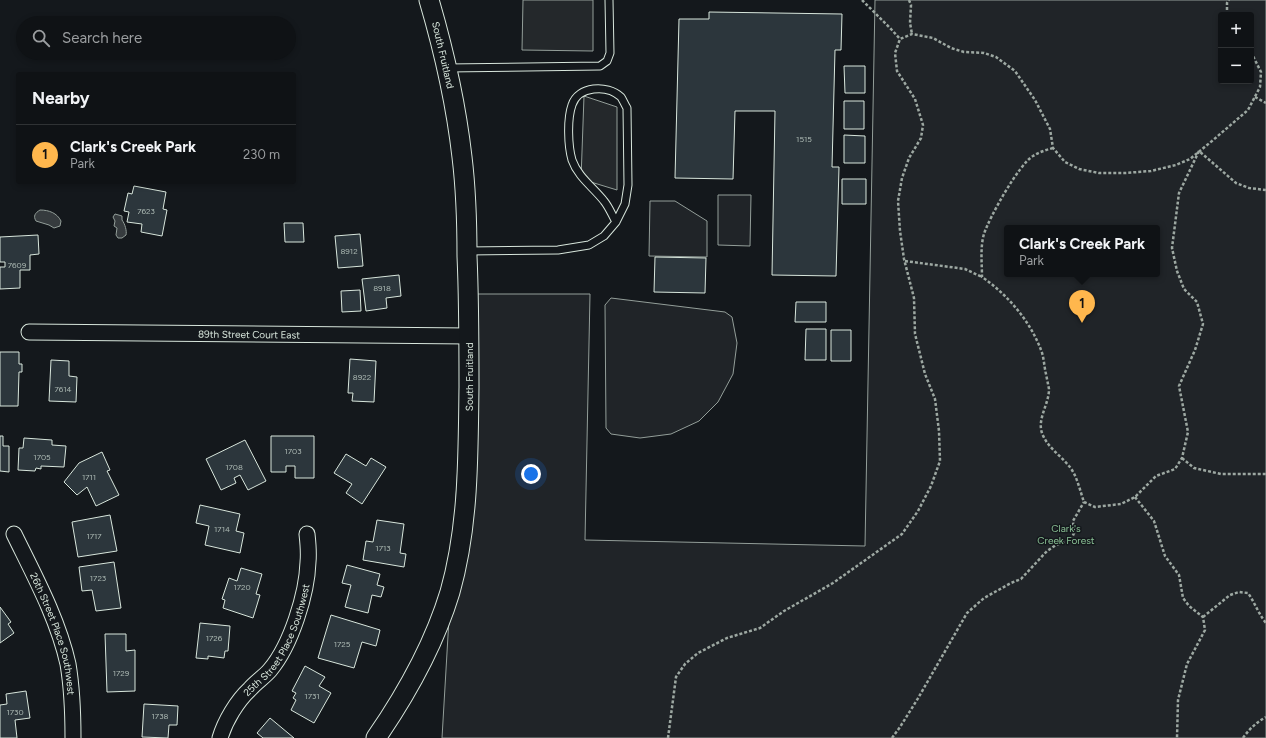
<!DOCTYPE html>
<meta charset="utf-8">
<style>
:root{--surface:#0f1215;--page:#181b1e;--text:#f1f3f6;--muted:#9b9ea0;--line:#2f3234;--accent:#ffb74d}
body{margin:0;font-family:Figtree,sans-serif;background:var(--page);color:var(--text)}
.controls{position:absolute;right:12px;top:12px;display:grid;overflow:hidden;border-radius:4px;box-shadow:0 2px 6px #0003}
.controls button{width:36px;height:36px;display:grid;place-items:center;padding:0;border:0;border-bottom:1px solid var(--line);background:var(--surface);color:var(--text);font:20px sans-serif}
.you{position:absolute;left:531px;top:474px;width:14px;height:14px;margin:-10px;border:3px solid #fff;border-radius:50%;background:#1a73e8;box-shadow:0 0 0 6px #1a73e833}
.badge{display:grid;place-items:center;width:26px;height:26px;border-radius:50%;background:var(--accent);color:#111;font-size:13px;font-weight:700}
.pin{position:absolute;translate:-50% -33px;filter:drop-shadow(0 1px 2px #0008)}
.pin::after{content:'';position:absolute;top:21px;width:14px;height:12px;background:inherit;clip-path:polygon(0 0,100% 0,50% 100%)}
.popup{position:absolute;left:1004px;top:225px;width:156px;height:52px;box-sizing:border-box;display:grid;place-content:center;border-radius:4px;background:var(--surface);filter:drop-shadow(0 1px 3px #0005);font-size:13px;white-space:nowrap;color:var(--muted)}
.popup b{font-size:15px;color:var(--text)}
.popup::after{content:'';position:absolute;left:50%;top:100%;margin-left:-8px;border:8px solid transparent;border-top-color:var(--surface)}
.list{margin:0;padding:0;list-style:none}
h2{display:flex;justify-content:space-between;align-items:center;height:52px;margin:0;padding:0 16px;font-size:17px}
h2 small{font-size:13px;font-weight:400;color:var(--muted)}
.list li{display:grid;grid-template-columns:26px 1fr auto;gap:12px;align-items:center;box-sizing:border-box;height:60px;padding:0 16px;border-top:1px solid var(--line)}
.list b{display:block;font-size:15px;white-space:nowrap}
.list p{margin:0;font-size:13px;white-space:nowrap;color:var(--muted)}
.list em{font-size:13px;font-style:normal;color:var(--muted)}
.icon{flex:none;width:22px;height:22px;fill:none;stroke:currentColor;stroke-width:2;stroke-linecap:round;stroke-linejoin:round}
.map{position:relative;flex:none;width:1266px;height:738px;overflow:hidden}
.search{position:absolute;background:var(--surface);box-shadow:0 2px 6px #0003;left:16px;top:16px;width:280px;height:44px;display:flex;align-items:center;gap:10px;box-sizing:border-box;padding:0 14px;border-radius:22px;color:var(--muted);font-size:15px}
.panel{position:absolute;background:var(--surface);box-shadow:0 2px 6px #0003;left:16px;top:72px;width:280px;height:112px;border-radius:4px}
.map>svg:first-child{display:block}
.green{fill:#202428;stroke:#939e99;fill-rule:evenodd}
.parking{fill:#24282b;stroke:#939e99}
.water{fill:#363b3e;stroke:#939e99}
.building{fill:#2c363c;stroke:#d8e6dc}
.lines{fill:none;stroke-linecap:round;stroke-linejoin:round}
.service-casing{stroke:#d8e6dc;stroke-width:9}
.minor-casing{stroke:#d8e6dc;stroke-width:17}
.tertiary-casing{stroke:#d8e6dc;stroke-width:21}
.path{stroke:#9da8a2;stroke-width:2.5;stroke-dasharray:3 2;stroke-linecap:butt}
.service{stroke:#14181c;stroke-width:7}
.minor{stroke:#14181c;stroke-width:15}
.tertiary{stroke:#14181c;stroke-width:19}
.labels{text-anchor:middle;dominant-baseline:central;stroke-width:3;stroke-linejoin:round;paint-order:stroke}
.number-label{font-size:8px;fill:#adbab4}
.street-label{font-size:10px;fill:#d8e6dc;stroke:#14181c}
.park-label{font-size:10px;fill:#8ac095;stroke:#14181c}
</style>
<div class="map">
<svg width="1266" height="738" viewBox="0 0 1266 738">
<rect width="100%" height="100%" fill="#14181c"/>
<path class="green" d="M875 0H1266V738H442L468 294H590L585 540 865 546ZM1221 15H1251V81H1221ZM1007 228H1157V274H1007Z
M718 195H751L750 246 718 245Z
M650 201H675L707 221V257L649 256Z
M611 298 725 312 732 317 737 343 733 374 718 402 699 421 671 434 640 438 611 434 606 428 605 305Z"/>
<path class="parking" d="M523 0H593V51L522 50Z
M584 96 617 107V190L581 179Z"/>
<path class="water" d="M40 210C49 210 57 213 61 221L60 226 54 228 49 225 36 221C33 216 35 213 40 210Z
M115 214 122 216V220C125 224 127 231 126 235L122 238H118L116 235 117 228 114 226 115 221 113 217Z"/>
<path class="building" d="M709 12 842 14 841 50H835L832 167H839L836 276 772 275 775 111H735L733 179 675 178 679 19H709Z
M844 66H865V93H845Z
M844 101H864V129H844Z
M844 135 865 136V163H844Z
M842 179H866V204H842Z
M134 186 166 192 163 209 167 210 162 236 141 232 142 224 127 222 129 212 124 211 128 193 132 194Z
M284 223H303L304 242H285Z
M360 234 363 266 338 268 335 236Z
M38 235 39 254 30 255V270H20V288L0 289V267H5V262H0V237Z
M655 257 706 258 705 293 654 292Z
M399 275 401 296 386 298 387 308 366 311 362 279Z
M360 290 361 311 342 312 341 291Z
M796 302H826V322H795Z
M806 329H826V360H805Z
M831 330H851V361H831Z
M0 352H19V364H22V372H19L18 406H0Z
M350 359 376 361 374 402 352 401 353 393H348Z
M51 360 69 361V376L77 377 76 402 49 401Z
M0 436H3V446H9V472L0 471Z
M271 436H314V478H295V466H286V472H271Z
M24 438 52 440V445L66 446 64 467 41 466V469L36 468 35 471 18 470 19 448H23Z
M245 440 266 481 248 490 240 475 234 478 236 483 221 490 206 459Z
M102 452 110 470 107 471 119 495 96 506 87 487 77 495 64 482 79 463Z
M346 454 366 466 371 458 386 467 362 504 346 493 352 484 334 473Z
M200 505 240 514 236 531 244 533 240 553 205 545 209 526 196 523Z
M110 515 117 551 78 557 72 522Z
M377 520 404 524 400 553 406 554 404 567 363 560 366 541 373 542Z
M114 562 121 608 96 611 92 590 82 591 79 567Z
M347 565 380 574 377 585 384 587 381 597 372 595 368 613 345 607 351 585 342 583Z
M241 568 262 574 256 594 260 595 253 618 223 608 225 600 222 599 229 578 237 581Z
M0 607 11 622 8 624 14 633 0 643Z
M331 615 380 630 376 646 362 642 354 668 318 658Z
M200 623 230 626 228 651H225L224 658 208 656V659L196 658Z
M105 634H126V651L135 650V691L107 692Z
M305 666 325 677 319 686 331 693 314 723 291 710 296 700 293 698 296 693 292 691Z
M26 691 30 718 15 720 17 738H0V705L7 704 6 694Z
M144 704 178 706 177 725H169L168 738 142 737Z
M270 718 294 738H263L257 733Z"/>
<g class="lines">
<defs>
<path id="service" d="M447 68 600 66 607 61 610 53 609 0
M467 251 558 250 589 245 604 236 616 222 625 204 628 185 627 108C625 105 623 100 621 97 607 84 578 86 572 105 567 119 568 146 572 160 578 177 593 187 604 201 609 207 612 215 616 222"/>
<g id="minor">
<path id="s1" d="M29 332 469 336"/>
<path id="s2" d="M14 534C34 575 58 619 68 664 72 688 73 714 73 738"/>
<path id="s3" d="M220 738C225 721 237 701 250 689 256 682 264 677 270 670 291 645 307 594 308 562 309 552 308 543 307 534"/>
</g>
<g id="tertiary">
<path id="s4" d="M376 738C407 693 434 645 450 592 469 525 468 455 469 387 469 343 469 300 467 256 467 223 466 190 462 157 456 104 444 51 429 0"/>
</g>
</defs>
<use href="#service" class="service-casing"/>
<use href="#minor" class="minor-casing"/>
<use href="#tertiary" class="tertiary-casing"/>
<path class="path" d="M862 0 891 29 900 39
M909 0 911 5 910 23 912 34
M1227 15V3L1229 0
M1255 97 1266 103
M1053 148C1046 150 1039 152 1033 156 1019 164 989 218 984 234 980 247 982 264 982 277 1008 295 1030 321 1041 350 1044 357 1044 366 1046 374 1047 379 1048 384 1049 389 1049 404 1037 419 1042 433 1047 447 1060 455 1069 466 1077 475 1080 491 1084 502L1095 507 1121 504 1135 497 1156 476 1175 469 1182 458 1188 432 1179 386 1195 350 1203 324 1197 302 1184 289 1177 271 1172 248 1179 193 1199 151 1236 183 1249 188 1266 190
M905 261 965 269 982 277
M1182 458 1194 468 1221 474H1266
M1135 497 1154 521 1165 556 1179 575 1183 598 1189 606 1203 617 1205 630 1187 664 1178 700 1177 738
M1203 617 1230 595 1239 592 1248 593C1255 603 1258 613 1266 623
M668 738 676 677 685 664 698 653 727 638 760 628 784 611 833 583 902 534 918 511 931 486 940 461 939 431 935 399 925 374 915 334 914 298 904 259 900 231 898 201 902 178 909 158 921 138 923 125 915 99 897 71 895 53 900 39 912 34 933 38 951 48 964 52 984 53 996 57 1015 71 1035 100 1050 129 1053 148 1065 162 1079 169 1099 173H1125L1151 171 1176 165 1190 159 1212 141 1248 110 1260 87 1261 72 1251 52
M892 738 900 727 917 700 967 613 984 598 1011 583 1021 579 1047 551 1056 545 1071 540 1074 533 1073 521 1084 502
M1243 738C1249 729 1257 722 1266 717"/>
<use href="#service" class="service"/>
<use href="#minor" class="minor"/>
<use href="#tertiary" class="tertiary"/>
</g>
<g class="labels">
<g class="number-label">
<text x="804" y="139">1515</text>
<text x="146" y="211">7623</text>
<text x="349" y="251">8912</text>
<text x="17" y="265">7609</text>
<text x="382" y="288">8918</text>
<text x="362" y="377">8922</text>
<text x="63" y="389">7614</text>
<text x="293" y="451">1703</text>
<text x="42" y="457">1705</text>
<text x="234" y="467">1708</text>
<text x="89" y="477">1711</text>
<text x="222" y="529">1714</text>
<text x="94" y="536">1717</text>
<text x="383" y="548">1713</text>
<text x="98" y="578">1723</text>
<text x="242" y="587">1720</text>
<text x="214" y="638">1726</text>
<text x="342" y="644">1725</text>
<text x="121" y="673">1729</text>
<text x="312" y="696">1731</text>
<text x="15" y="712">1730</text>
<text x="160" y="716">1738</text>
</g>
<g class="street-label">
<text transform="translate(443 55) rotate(77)">South Fruitland</text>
<text stroke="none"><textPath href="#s1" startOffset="220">89th Street Court East</textPath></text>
<text stroke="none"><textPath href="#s4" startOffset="381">South Fruitland</textPath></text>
<text stroke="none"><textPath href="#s2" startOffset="108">26th Street Place Southwest</textPath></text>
<text stroke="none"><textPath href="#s3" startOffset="115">25th Street Place Southwest</textPath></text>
</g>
<g class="park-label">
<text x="1066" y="528">Clark's<tspan x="1066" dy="12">Creek Forest</tspan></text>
</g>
</g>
</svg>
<div class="controls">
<button>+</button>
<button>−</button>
</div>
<div class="you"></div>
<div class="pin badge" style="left:1082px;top:323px">1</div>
<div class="popup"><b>Clark's Creek Park</b>Park</div>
<div class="search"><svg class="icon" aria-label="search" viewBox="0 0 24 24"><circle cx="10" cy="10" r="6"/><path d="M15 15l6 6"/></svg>Search here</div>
<section class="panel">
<h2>Nearby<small></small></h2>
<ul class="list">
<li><span class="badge">1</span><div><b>Clark's Creek Park</b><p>Park</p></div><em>230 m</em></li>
</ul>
</section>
</div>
